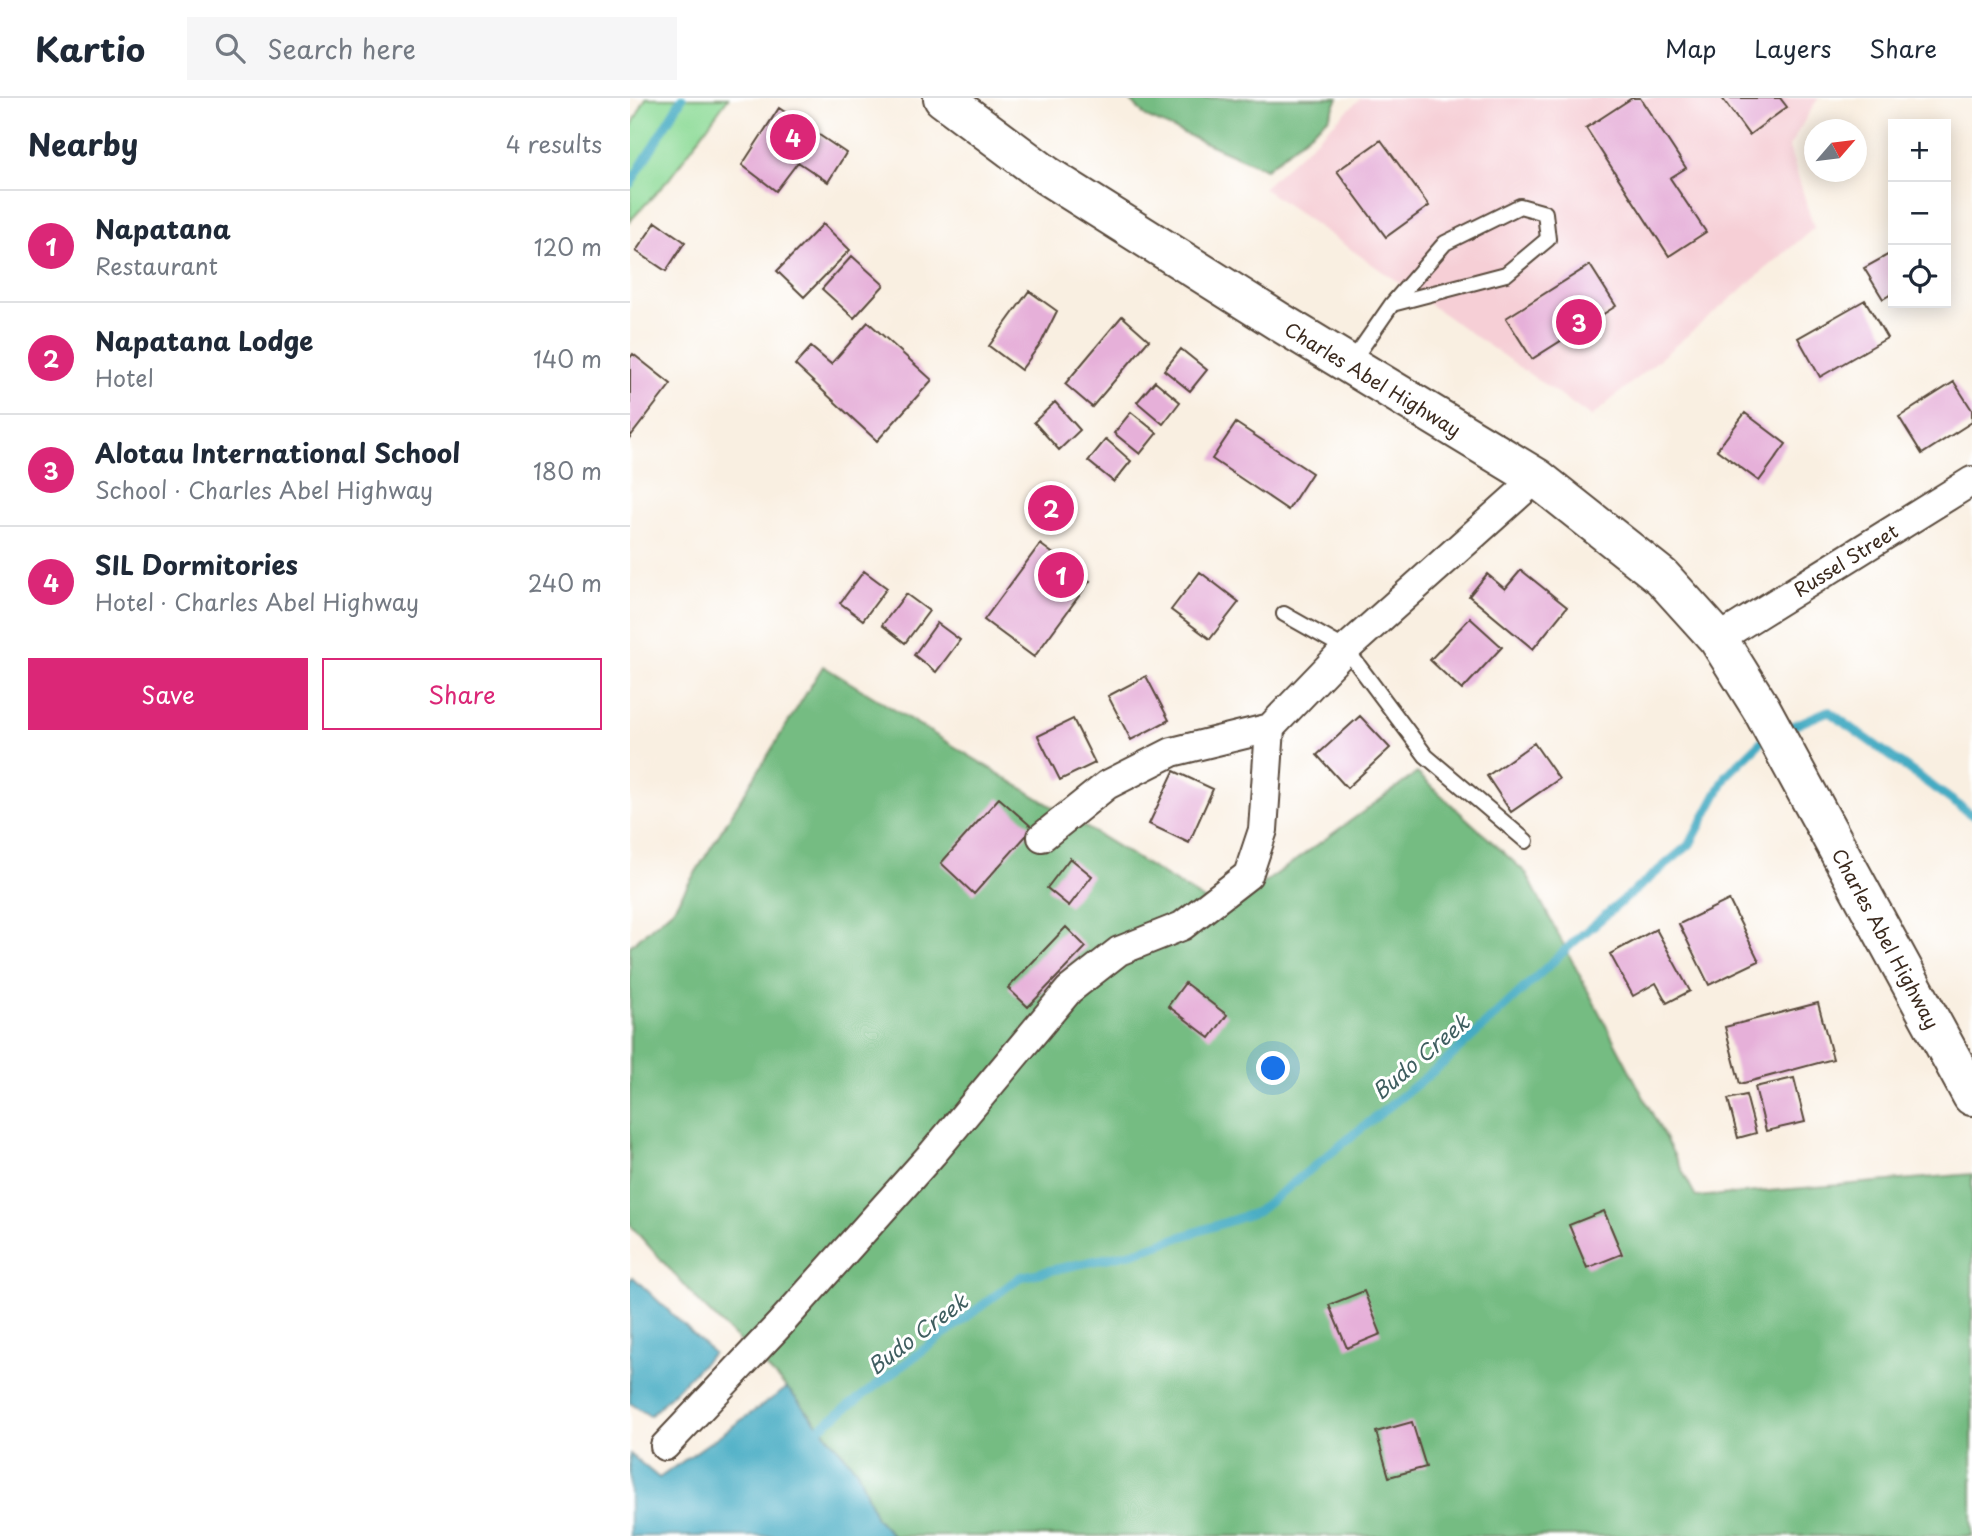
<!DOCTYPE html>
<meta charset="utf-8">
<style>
:root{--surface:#fff;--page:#f6f6f7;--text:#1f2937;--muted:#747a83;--line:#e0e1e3;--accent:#db2777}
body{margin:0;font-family:"Playpen Sans",sans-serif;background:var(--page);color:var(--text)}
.controls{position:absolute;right:21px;top:21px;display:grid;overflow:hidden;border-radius:0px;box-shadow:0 4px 18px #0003}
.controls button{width:63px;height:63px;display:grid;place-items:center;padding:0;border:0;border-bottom:2px solid var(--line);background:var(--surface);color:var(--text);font:35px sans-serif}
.compass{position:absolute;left:1174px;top:21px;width:63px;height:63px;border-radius:50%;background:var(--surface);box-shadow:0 4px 18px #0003;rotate:62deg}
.you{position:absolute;left:644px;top:971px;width:24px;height:24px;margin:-18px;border:5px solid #fff;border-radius:50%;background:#1a73e8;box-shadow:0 0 0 10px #1a73e833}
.badge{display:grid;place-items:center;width:46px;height:46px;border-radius:50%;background:var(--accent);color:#fff;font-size:23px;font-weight:700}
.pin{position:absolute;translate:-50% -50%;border:4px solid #fff;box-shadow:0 2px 7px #0006}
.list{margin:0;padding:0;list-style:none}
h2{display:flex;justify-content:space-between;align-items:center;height:91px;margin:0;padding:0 28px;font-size:30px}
h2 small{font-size:23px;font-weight:400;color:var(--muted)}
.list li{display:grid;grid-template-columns:46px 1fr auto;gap:21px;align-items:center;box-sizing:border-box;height:112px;padding:0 28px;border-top:2px solid var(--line)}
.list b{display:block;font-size:26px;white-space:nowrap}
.list p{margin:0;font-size:23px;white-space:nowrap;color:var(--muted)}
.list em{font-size:23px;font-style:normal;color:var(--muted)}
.actions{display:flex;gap:14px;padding:21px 28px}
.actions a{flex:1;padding:16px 0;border:2px solid var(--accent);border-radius:0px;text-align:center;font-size:24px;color:var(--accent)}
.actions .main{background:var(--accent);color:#fff}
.icon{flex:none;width:38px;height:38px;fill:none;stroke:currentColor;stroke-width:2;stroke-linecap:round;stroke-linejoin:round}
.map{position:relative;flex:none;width:1342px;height:1438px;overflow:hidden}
header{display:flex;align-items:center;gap:42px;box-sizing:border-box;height:98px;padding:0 35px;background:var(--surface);border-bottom:2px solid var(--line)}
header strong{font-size:33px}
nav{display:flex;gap:38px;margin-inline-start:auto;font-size:24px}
.search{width:490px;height:63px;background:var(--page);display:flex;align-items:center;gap:18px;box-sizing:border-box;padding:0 24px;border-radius:0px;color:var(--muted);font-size:26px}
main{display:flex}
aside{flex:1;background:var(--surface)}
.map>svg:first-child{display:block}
.built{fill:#f6cfd6}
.green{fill:#90dc9a;stroke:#66835c;stroke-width:2}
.forest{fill:#74bc82;stroke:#587350;stroke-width:2}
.water{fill:#44abc3;stroke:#406a70;stroke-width:2}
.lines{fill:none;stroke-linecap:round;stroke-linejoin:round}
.stream{stroke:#44abc3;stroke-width:9}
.building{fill:#e6b0d9}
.lane-casing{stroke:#58483b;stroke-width:18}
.street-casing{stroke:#58483b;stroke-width:32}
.primary-casing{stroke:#58483b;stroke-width:42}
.lane{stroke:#fff;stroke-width:14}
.street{stroke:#fff;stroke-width:28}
.primary{stroke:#fff;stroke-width:38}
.labels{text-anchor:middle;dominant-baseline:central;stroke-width:6;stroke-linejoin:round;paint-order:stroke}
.street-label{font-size:19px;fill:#3b2a1e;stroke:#fff}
.water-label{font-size:21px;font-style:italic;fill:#3f5e60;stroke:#fff}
</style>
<header>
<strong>Kartio</strong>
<div class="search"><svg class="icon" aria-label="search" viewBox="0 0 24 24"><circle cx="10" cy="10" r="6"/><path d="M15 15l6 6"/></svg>Search here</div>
<nav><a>Map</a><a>Layers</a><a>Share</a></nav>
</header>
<main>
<aside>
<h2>Nearby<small>4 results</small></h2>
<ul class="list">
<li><span class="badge">1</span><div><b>Napatana</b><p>Restaurant</p></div><em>120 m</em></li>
<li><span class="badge">2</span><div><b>Napatana Lodge</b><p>Hotel</p></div><em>140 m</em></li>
<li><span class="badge">3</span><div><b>Alotau International School</b><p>School · Charles Abel Highway</p></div><em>180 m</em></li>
<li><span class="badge">4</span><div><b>SIL Dormitories</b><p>Hotel · Charles Abel Highway</p></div><em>240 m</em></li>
</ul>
<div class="actions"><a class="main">Save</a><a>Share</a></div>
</aside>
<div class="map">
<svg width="1342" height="1438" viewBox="0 0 1342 1438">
<rect width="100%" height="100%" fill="#fff"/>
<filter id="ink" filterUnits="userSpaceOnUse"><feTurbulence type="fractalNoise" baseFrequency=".0143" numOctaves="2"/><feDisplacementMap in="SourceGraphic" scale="14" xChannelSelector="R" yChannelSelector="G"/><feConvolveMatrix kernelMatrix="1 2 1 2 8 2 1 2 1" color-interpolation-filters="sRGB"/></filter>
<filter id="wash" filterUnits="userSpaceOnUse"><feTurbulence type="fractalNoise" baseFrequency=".00686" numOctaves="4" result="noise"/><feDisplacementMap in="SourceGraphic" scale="28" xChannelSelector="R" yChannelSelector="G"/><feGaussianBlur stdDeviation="1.57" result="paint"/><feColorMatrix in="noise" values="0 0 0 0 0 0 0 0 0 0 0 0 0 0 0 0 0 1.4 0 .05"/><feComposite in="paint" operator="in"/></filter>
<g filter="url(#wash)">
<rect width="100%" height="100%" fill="#f9efe1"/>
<path class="built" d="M731 0H1188L1159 49 1184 130 961 319 633 90Z"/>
<path class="green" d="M16 0H98L39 81 0 123V31Z"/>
<path class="forest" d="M498 0H708L699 19 636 71 516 19Z
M193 568 594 814 787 675 896 775 1066 1099 1342 1076V1438H263L246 1420 227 1372 191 1329 157 1290 71 1206 0 1127V848L43 811Z"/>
<path class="water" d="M3 1179 83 1255 20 1318 0 1305V1182Z
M157 1290 227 1372 246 1420 263 1438H0V1356L29 1380Z"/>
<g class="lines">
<path class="stream" d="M0 86 52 0
M1154 632 1198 613 1342 717
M191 1329 390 1179 505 1154 627 1114 816 963 946 842 1060 746 1097 677 1137 638"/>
</g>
<g id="blocks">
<path class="building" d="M1002 0H1010L1056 70 1040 80 1076 134 1039 158 956 30Z
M1092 0H1150L1157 9 1119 37Z
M149 10 216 55 198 84 168 64 146 93 112 67Z
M751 42 799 108 756 139 707 73Z
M26 124 55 144 36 173 6 153Z
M193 126 220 152 174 199 147 173Z
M1263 154V195L1253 201 1234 170Z
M222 158 254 187 224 220 192 191Z
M960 167 986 208 902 261 876 220Z
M399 193 427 213 411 245 391 272 359 248Z
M1235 202 1257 240 1190 279 1168 240Z
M492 218 519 242 462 309 435 286Z
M238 224 302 282 247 343 165 267 181 249 201 266Z
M551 251 577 272 560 293 534 272Z
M3 256 41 286 0 339V260Z
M525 283 550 304 533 326 507 304Z
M1324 284 1342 312V324L1292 356 1269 319Z
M425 304 450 332 429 352 404 324Z
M501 314 527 335 510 356 484 335Z
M1115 315 1156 346 1129 383 1087 352Z
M606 325 682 375 658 412 582 361Z
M476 341 501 363 484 384 458 363Z
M410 446 460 483 404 559 354 522Z
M891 472 937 509 903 551 839 498 857 476 875 491Z
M234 473 257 490 233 522 210 505Z
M570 474 609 504 580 541 541 512Z
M276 496 299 513 275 545 252 527Z
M840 520 872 549 832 592 800 562Z
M307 525 330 542 306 574 284 557Z
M516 578 539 622 501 642 478 598Z
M730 618 760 650 717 690 687 657Z
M443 621 465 665 430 682 408 638Z
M904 645 929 681 881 714 857 678Z
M544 673 583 691 559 745 519 726Z
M369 700 403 730 344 796 311 765Z
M440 760 462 778 439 808 417 790Z
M1099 802 1129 863 1079 887 1049 826Z
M436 829 456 849 398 909 378 890Z
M1026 831 1060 893 1037 905 1026 885 1003 898 980 856Z
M555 885 597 917 580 940 538 908Z
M1188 905 1203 961 1110 986 1095 929Z
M1164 980 1175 1024 1136 1033 1125 989Z
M1116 997 1126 1035 1108 1040 1098 1001Z
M974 1113 992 1156 957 1170 939 1127Z
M734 1193 751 1236 717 1250 699 1207Z
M782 1324 796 1369 759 1379 746 1334Z"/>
</g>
</g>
<g filter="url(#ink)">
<use href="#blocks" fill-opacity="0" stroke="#58483b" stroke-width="2"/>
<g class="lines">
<defs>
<path id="lane" d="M721 265 762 206 815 145 890 108 915 115 918 141 876 176 762 206
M654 516 716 551 796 658 896 743"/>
<g id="street">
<path id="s1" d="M1088 541 1342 383"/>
<path d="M412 739 477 687 542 654 640 630 716 551 907 380"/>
<path d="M35 1348 150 1226 303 1055 439 892 489 853 552 828 618 777 633 732 640 630"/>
</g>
<g id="primary">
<path id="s2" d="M313 0 416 77 648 223 907 380 1032 479 1088 541 1131 610 1342 998"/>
</g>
</defs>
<use href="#lane" class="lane-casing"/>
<use href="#street" class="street-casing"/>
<use href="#primary" class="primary-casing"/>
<use href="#lane" class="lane"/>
<use href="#street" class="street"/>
<use href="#primary" class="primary"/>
</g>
</g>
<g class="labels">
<g class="street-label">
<text stroke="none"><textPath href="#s2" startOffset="514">Charles Abel Highway</textPath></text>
<text stroke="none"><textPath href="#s1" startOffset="150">Russel Street</textPath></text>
<text stroke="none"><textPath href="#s2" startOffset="1292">Charles Abel Highway</textPath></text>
</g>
<g class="water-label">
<text transform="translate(790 958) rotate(-40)">Budo Creek</text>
<text transform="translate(287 1235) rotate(-37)">Budo Creek</text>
</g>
</g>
</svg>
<div class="controls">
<button>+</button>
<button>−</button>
<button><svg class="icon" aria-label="locate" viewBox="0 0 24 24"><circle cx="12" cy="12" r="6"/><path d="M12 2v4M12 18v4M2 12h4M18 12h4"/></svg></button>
</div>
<svg class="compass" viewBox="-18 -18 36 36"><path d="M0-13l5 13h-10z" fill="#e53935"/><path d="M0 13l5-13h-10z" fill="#747a83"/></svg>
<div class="you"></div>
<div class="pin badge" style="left:431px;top:477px">1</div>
<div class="pin badge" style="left:421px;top:410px">2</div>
<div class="pin badge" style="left:949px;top:224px">3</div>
<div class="pin badge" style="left:163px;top:39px">4</div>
</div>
</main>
